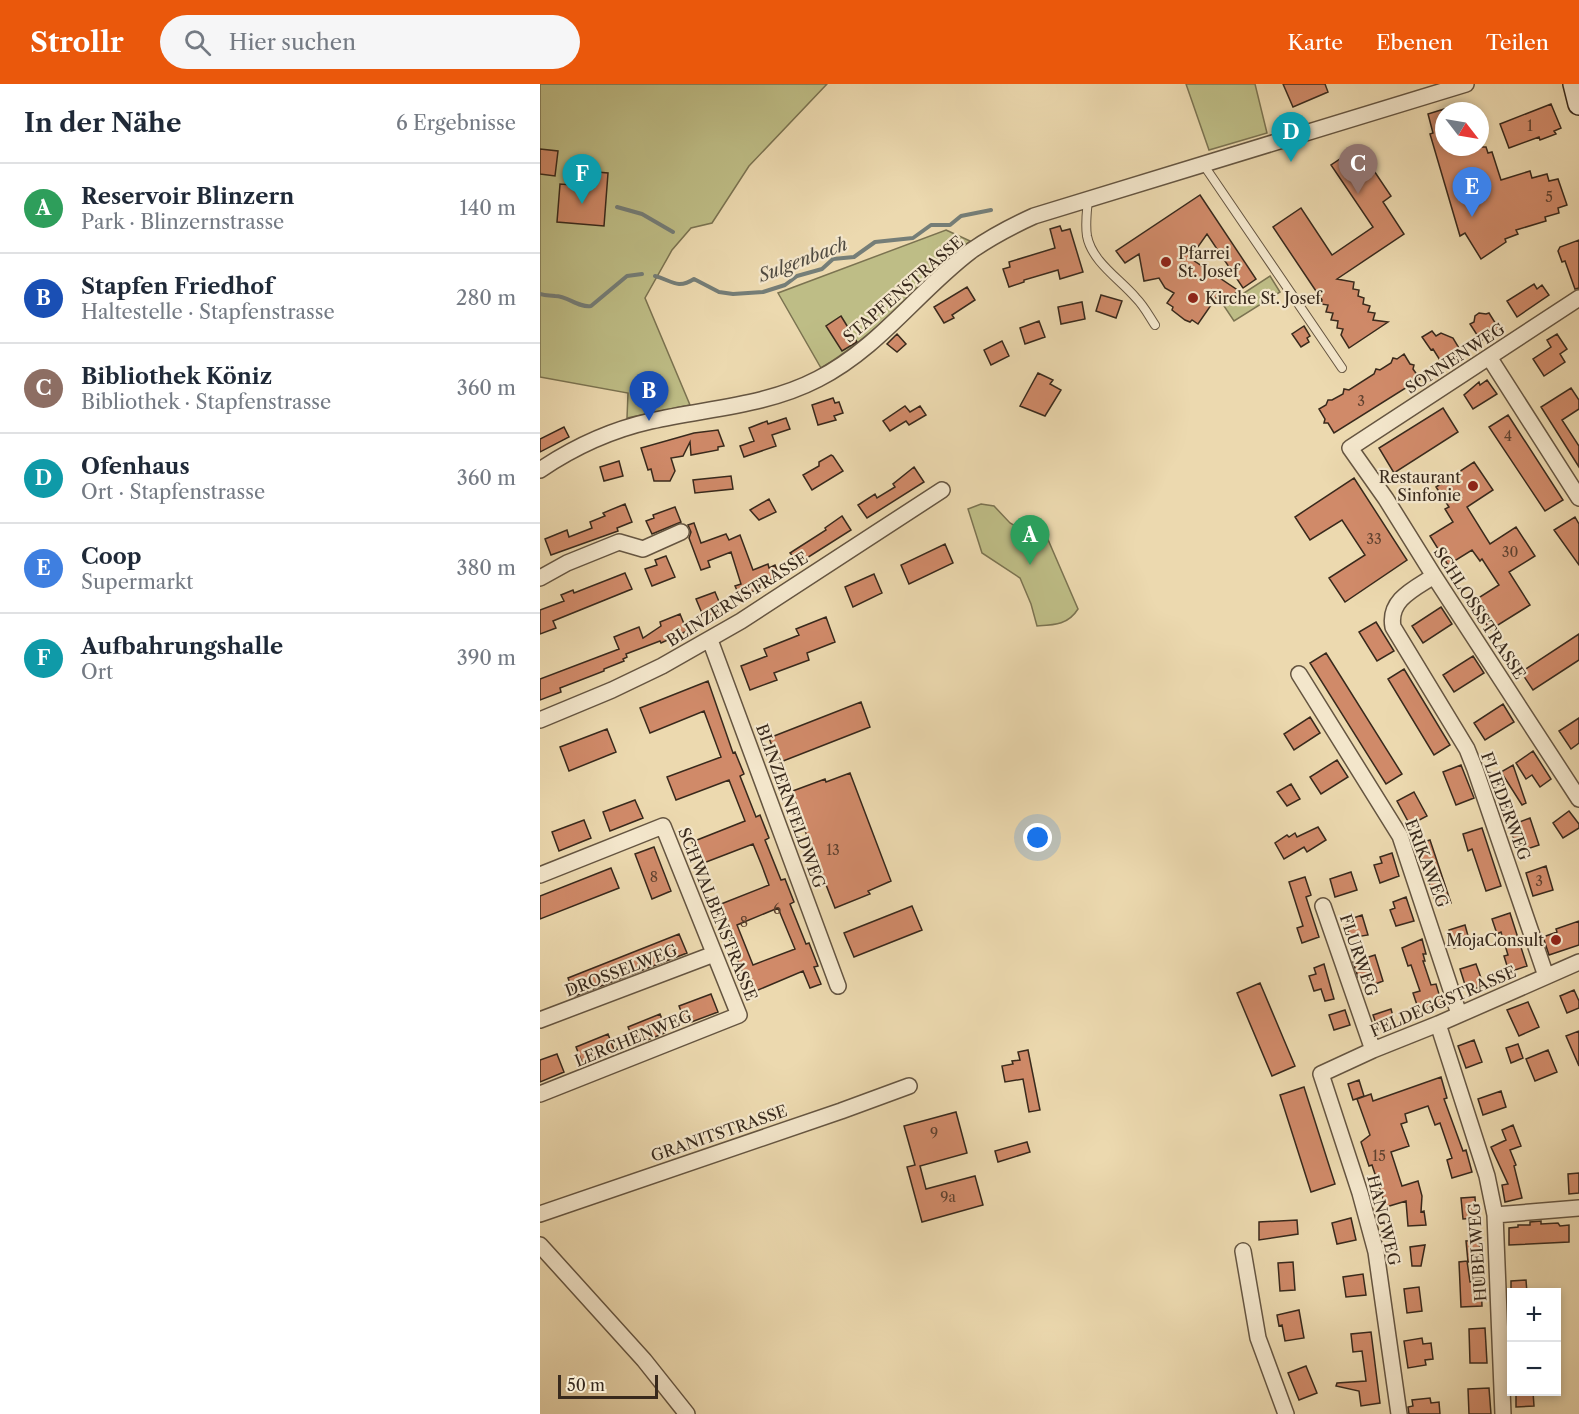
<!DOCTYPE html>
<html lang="de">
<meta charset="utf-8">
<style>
:root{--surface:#fff;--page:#f6f6f7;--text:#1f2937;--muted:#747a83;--line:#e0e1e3;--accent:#ea580c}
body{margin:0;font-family:"Libre Caslon Text",serif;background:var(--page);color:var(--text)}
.controls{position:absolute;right:18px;bottom:18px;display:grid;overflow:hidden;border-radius:0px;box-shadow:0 3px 9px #0003}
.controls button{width:54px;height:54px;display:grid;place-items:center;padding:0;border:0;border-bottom:2px solid var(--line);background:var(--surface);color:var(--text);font:30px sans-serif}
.compass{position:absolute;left:895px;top:18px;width:54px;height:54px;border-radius:50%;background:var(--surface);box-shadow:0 3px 9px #0003;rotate:121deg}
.scale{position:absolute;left:18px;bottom:15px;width:100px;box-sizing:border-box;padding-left:6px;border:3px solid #38291c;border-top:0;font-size:16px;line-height:21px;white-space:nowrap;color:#38291c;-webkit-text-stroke:4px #f3e6cb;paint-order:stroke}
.you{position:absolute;left:498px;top:754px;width:21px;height:21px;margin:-15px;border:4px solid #fff;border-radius:50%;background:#1a73e8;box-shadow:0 0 0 9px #1a73e833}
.badge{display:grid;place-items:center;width:39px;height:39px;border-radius:50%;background:var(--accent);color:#fff;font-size:20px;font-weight:700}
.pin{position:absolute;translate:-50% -50px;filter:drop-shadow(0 2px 3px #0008)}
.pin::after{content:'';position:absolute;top:32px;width:21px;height:18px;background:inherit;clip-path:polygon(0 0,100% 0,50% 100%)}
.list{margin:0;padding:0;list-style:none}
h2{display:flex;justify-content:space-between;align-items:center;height:78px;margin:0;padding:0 24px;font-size:26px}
h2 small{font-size:20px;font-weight:400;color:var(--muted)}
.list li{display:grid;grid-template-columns:39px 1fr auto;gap:18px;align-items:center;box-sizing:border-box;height:90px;padding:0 24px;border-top:2px solid var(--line)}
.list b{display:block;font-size:22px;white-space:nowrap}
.list p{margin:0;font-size:20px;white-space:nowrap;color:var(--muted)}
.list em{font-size:20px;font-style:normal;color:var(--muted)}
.icon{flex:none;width:33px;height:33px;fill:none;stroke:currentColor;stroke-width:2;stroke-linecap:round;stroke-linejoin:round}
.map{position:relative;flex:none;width:1039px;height:1330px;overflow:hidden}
header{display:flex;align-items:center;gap:36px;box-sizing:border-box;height:84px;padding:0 30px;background:var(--accent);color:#fff}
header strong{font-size:28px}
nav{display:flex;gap:33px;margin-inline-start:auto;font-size:21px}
.search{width:420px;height:54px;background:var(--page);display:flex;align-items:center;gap:15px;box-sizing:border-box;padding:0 21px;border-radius:33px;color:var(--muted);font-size:22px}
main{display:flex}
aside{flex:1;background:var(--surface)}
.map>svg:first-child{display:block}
.green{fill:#bebd86;stroke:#7b7351;stroke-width:1.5}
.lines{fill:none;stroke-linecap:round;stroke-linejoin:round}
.stream{stroke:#757e78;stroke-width:4}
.building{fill:#d08a69;stroke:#38291c;stroke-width:1.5;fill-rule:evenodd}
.lane-casing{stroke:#655541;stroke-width:10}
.street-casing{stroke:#655541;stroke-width:18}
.secondary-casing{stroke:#38291c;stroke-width:24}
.lane{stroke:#f3e6cb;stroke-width:8}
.street{stroke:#f3e6cb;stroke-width:15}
.secondary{stroke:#f3e6cb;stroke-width:21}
.poi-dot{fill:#8f2418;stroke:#f3e6cb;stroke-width:2}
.labels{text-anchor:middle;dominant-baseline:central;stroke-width:4.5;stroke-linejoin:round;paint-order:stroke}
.number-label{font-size:14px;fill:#5e412f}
.poi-label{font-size:16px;fill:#38291c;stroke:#f3e6cb;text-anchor:start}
.street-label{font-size:16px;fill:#38291c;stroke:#f3e6cb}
.water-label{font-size:18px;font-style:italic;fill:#514c42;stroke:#f3e6cb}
</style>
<header>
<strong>Strollr</strong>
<div class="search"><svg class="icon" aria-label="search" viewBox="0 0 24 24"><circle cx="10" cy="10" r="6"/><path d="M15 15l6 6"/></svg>Hier suchen</div>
<nav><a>Karte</a><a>Ebenen</a><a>Teilen</a></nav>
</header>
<main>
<aside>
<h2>In der Nähe<small>6 Ergebnisse</small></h2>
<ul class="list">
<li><span class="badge" style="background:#2e9e5b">A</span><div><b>Reservoir Blinzern</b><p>Park · Blinzernstrasse</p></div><em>140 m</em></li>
<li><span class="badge" style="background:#1a4fb4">B</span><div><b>Stapfen Friedhof</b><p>Haltestelle · Stapfenstrasse</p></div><em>280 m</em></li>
<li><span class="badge" style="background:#8d6e63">C</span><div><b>Bibliothek Köniz</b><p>Bibliothek · Stapfenstrasse</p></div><em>360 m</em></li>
<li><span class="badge" style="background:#0f9aa8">D</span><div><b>Ofenhaus</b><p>Ort · Stapfenstrasse</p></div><em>360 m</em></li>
<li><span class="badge" style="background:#3f7fe0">E</span><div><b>Coop</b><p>Supermarkt</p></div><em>380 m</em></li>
<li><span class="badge" style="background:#0f9aa8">F</span><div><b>Aufbahrungshalle</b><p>Ort</p></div><em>390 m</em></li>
</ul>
</aside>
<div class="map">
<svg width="1039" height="1330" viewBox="0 0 1039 1330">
<rect width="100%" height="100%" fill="#ecd9af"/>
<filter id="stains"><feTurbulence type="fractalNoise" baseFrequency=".00333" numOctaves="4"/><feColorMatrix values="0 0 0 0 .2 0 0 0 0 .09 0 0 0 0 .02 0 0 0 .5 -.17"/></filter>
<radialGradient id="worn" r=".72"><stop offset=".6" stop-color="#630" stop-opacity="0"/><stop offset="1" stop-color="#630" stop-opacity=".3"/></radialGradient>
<path class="green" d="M0 0H287L209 82 172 139 151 144 132 166 105 214 150 321 87 334 88 309 0 293Z
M646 0H715L727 49 669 66Z
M406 146 430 157C381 198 337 251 281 284L238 209Z
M730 192 740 208 694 237 684 222Z
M441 420 454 422 470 439 491 451H506L538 525C528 541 514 541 497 542L491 520 480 494 442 469 428 425Z"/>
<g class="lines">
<path class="stream" d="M77 123 102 130 133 148
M115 192C131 196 137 206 154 195L179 208 193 210 223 208 245 201 257 192 282 185 293 175 314 173 335 158 373 154 391 141H410L421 132 451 126
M0 210C7 212 9 211 15 212 28 212 38 224 51 222L87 192 102 190"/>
</g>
<path class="building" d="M743 0H785L788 8 753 23Z
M1011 20 1021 44 1014 47 1016 50 1000 56 999 53 969 64 960 40Z
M904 25V63H946L948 69 952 68 961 96 990 87 992 94 1007 90 1009 97 1018 95 1027 121 1018 124 1019 129 1005 133 1006 137 976 146 978 150 965 155 966 158 941 175 925 149 920 152 890 50 893 49 888 30Z
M818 63 851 112 843 118 864 150 797 195 814 198 813 205 819 206 818 212 824 214 823 220 830 222 828 228 835 229 833 236 848 238 809 264 801 251 803 245 797 244 798 237 791 236 793 229 786 228 788 221 781 220 782 216 733 143 761 124 792 171 833 143 791 81Z
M0 65 18 67 15 92 0 90Z
M45 87 68 89 64 142 17 138 20 100 44 102Z
M660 111 716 195 703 204 667 150 650 174 699 207 685 216 680 208 658 240 652 236 650 238 645 236 632 226 633 223 627 219 634 209 625 204 619 194 604 197 599 170 585 179 576 167Z
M520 142 522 147 530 145 543 188 520 195 518 186 484 196V198L469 203 463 185 470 183 469 178 515 164 510 145Z
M1039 156V204L1035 205 1025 177 1022 178 1018 167 1020 163Z
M994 200 997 205 1002 201 1009 211 977 233 967 217Z
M427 203 435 216 412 231 414 234 404 239 394 223Z
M561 211 582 217 576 234 556 227Z
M542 218 545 235 521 240 518 223Z
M939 229 946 230 949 229 959 245 941 257 930 240 934 238 935 232Z
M301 232 317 258 302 267 286 242Z
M499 237 505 253 485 260 480 244Z
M764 242 770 252 767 254 769 258 761 263 752 250Z
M892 247 896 252 901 249 913 254 922 269 903 281 893 265 891 266 882 253Z
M357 250 366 260 357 268 347 260Z
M1017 250 1027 265 1020 270 1025 278 1004 292 993 275 1011 263 1007 256Z
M462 257 469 272 451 281 444 266Z
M864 270 870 280 874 281 873 285 880 295 794 349 788 339H784L785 335 779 325 786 321 788 316H792L803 310 804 305 809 306 834 290 836 285 840 286 851 279 853 274 857 275Z
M498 289 513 296 510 300 521 306 505 332 480 322Z
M947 296 957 310 933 325 924 311 939 298 940 301Z
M1031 304 1039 316V325L1022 336 1039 362V383L1001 323Z
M293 314 295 319 299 318 303 329 294 332 296 336 278 341 272 321Z
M365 322 370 328 380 322 386 331 369 341 366 337 350 347 343 337Z
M903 324 918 348 854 389 839 364Z
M968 331 1023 416 1005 427 949 343Z
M246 334 250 345 232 351 236 362 204 373 200 362 214 357 209 344 227 337 228 340Z
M24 343 29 353 0 368V355Z
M178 346 184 362 178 363V366L151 371 150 358 143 372 131 374 135 387 130 397H114L111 385 108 386 101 364 154 349Z
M291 371 293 372 303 387 272 406 263 391 279 382V378Z
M79 377 83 392 64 397 60 383Z
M934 378 953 406 927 423 950 460 976 443 995 472 969 488 990 521 950 546 932 518 959 501 942 475 940 477 932 466 908 481 890 452 913 438 905 425 909 423 896 403Z
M374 383 384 398 327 434 318 421 335 410 337 414 355 403 353 400Z
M191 392 193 405 155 409 153 396Z
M814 394 867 476 805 518 789 494 825 471 802 436 770 456 755 433Z
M229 415 236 428 219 436 210 426Z
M85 420 92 438 77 444 78 447 11 471 5 455 27 446 29 453 52 444 50 438 65 432 63 429Z
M135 423 141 438 112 450 106 437 114 434 113 431Z
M302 432 311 446 259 479 250 469 286 446 285 444Z
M1035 433 1039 440V481L1014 446Z
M154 439 161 459 186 450 189 456 200 451 213 486 228 480 229 484 235 481 239 492 219 501 220 504 200 513 195 502 201 500 191 468 168 477 170 483 161 486 149 454 151 448 148 441Z
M405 460 413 479 369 500 361 481Z
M126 472 135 493 112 502 105 485 117 481 115 476Z
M85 489 92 505 13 537 16 544 0 550V526L24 517 21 511 33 506 34 509Z
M334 490 342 509 313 523 305 503Z
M175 508 183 527 164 534 156 515Z
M901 523 912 540 883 559 872 542Z
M140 530 147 547 121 559 120 557 86 570 87 573 83 575 84 577 64 585V587L20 604 21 608 0 616V595L79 565 74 553 99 543 103 554 121 542 120 538Z
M286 533 295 558 267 569 269 576 234 589 237 596 210 606 201 582 227 572 224 565 259 551 256 545Z
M836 538 854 567 837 577 819 548Z
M1039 550V576L993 606 981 588Z
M786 569 862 690 846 700 770 579Z
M933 572 944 589 914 608 903 591Z
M864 585 910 661 894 671 848 595Z
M168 597 193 669 195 668 204 690 200 692 216 733 220 731 229 754 225 756 241 796 245 795 254 818 250 820 266 860 269 859 278 882 274 883 281 900 270 904 263 887 211 909 176 822 229 801 222 782 213 760 161 780 152 758 205 737 189 696 136 716 127 693 181 673 164 627 110 649 100 624ZM238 824 255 865 213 881 197 841Z
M321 618 330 643 238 679 229 654Z
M963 620 974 638 945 656 934 639Z
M770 633 780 649 754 666 744 650Z
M1039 634V659L1031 665 1019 647Z
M67 645 76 668 29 687 20 663Z
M993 667 1011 695 1000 703 992 691 986 695 976 679Z
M797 676 808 693 781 710 770 693Z
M921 681 934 714 916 721 903 688Z
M973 681 986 719 982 721 961 688Z
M310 689 351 797 328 807 330 810 295 824 250 708 285 695 286 698Z
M751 700 760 715 747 722 737 708Z
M874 708 887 732 870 741 857 717Z
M95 716 103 734 70 747 63 728Z
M1029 727 1039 740V744L1023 754 1013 739Z
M990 734 999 761 978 768 969 742Z
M44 736 51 754 19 767 12 748Z
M778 743 786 756 767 768 764 763 744 775 735 759 747 751 749 753 755 749 757 753Z
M942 744 961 802 946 807 932 765 928 767 923 750Z
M890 756 911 819 897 823 877 760Z
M114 763 131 807 112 815 95 770Z
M852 769 859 792 840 799 834 781 842 779 840 773Z
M1006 782 1013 806 993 812 986 789Z
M71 784 79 804 0 835V812Z
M811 788 817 806 795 813 790 795Z
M765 793 771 811 766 813 779 853 762 859 757 844 763 842 749 798Z
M866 813 874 837 856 842 850 826 855 824 853 818Z
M372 822 382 846 314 873 304 849Z
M970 829 987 882 969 888 964 872 968 871 961 848 957 850 952 835Z
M822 831 828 851 810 854 805 837Z
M1039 837V861L1009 871 1003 853 1017 848 1016 845Z
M925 841 930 859 914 864 909 846Z
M139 850 147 869 35 912 28 894Z
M882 855 886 870H883L885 877H883L891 901 896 900 902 920 879 927 873 909 880 907 871 881 868 882 862 864Z
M835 871 843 897 833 901 832 898 827 900 824 891 818 893 813 878Z
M784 880 794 915 785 917 781 905 774 907 769 892 776 890 774 884Z
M936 880 944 902 927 907 920 885Z
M720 899 755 982 732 992 697 909Z
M1034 906 1039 917V924L1027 929 1020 912Z
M171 910 178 928 146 940 139 922Z
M988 918 999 943 979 952 967 926Z
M851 925 855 940 838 945 833 931Z
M805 926 810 941 794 946 789 931Z
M120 930 127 948 95 961 88 943Z
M1039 947V982L1026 952Z
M68 950 75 968 43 981 36 963Z
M934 956 942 978 926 984 918 962Z
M978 960 983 974 971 979 966 964Z
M488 966 500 1026 489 1028 483 995 465 998 462 982 473 980 472 977 480 976 478 968Z
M1008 966 1017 988 995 997 986 975Z
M17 970 24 988 0 998V976Z
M901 993 907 1014 904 1015 923 1067 926 1066 932 1088 912 1094 907 1076 912 1074 900 1039 895 1041 888 1022 865 1030 867 1038 861 1040 869 1062 851 1068 862 1102 878 1097 882 1112 881 1128 884 1127 886 1141 868 1142 866 1117 846 1123 832 1081 829 1082 821 1058 830 1051 817 1015 831 1010 833 1017Z
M819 996 824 1012 813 1016 808 1000Z
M764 1003 795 1100 771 1108 740 1011Z
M961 1007 966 1023 943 1031 938 1015Z
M416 1028 427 1069 380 1082 386 1105 435 1092 443 1121 382 1138 367 1083 375 1081 364 1042Z
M973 1041 981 1062 970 1066 976 1081 974 1082 982 1114 965 1118 962 1101 968 1100 951 1063 966 1056 962 1046Z
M487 1058 490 1068 458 1078 455 1067Z
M1039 1089V1109L1029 1110 1028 1090Z
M935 1113 936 1134 923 1135 921 1114Z
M811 1134 816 1156 797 1160 792 1139Z
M757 1136 758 1150 719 1156V1138Z
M1001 1137V1140L1018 1139 1020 1142 1029 1141V1158L969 1161V1144L978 1143V1141H990V1138Z
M939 1156 941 1177 928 1178 926 1157Z
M885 1161 881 1182H872L870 1163Z
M927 1177 930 1198 941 1197 942 1222 921 1223 919 1178Z
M753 1178 755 1206 740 1207 738 1179Z
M823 1190 826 1211 806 1213 803 1193Z
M986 1196 987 1209H971V1197Z
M879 1203 882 1227 867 1229 864 1205Z
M759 1226 764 1254 745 1257 742 1241 739 1242 737 1231Z
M945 1244 947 1279H930L929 1245Z
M831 1248 840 1319 821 1322 819 1307 796 1302 797 1299 826 1297 822 1267 813 1268 811 1250Z
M882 1254 883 1260 891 1259 893 1275 885 1276 886 1281 868 1284 864 1257Z
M766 1282 777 1309 759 1316 748 1289Z
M949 1304 951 1330H929L928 1305Z
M976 1308H993L994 1322 976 1323Z
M890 1314 891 1319 899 1318 900 1330H869L868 1323 873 1322 872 1316Z"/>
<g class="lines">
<defs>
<path id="lane" d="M663 80 802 284
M548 115C547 127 545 140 547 152 552 178 580 195 596 214 604 222 609 232 615 241"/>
<path id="street" d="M1039 214 810 364 846 415 894 492 1039 715
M949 273 1039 414
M0 386C34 363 71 346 111 337 168 324 226 322 278 295 339 264 378 207 431 167 451 153 472 142 494 132L926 0
M894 492C874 505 848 516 853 543L927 665 935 685 1006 892
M0 494 27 479 79 458 103 465 141 448
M170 556 298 902
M759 590 860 752 919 930
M0 636 72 606 122 582 201 537 402 406
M0 791 123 742 199 931 0 1010
M783 822 833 966
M0 936 174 870
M898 940 947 1092 955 1131 963 1330
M0 1130 301 1027 369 1002
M955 1131 1039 1124
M0 1161 104 1276 147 1330
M703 1167 718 1254 746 1330
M859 1330 836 1168 820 1109 781 990 833 966 898 940 1039 878"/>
<path id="secondary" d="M1034 0 1039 20"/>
</defs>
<use href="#lane" class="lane-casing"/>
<use href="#street" class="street-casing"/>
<use href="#secondary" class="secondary-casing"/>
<use href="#lane" class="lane"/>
<use href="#street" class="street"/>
<use href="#secondary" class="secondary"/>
</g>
<g class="poi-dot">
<circle cx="626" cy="178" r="6"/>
<circle cx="653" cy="214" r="6"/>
<circle cx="933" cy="402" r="6"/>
<circle cx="1016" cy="856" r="6"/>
</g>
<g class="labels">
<g class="number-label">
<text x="990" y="42">1</text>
<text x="1009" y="113">5</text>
<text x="821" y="317">3</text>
<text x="968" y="352">4</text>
<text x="834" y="455">33</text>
<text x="970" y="468">30</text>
<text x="293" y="766">13</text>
<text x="114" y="793">8</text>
<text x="999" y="797">3</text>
<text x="237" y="825">6</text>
<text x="204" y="838">8</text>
<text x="394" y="1049">9</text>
<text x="839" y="1072">15</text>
<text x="408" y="1113">9a</text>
</g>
<g class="poi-label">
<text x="638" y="169">Pfarrei<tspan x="638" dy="18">St. Josef</tspan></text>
<text x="665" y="214">Kirche St. Josef</text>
<text x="921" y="393" text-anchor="end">Restaurant<tspan x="921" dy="18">Sinfonie</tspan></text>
<text x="1004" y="856" text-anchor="end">MojaConsult</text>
</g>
<g class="street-label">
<text transform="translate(363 205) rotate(-41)">STAPFENSTRASSE</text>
<text transform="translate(915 274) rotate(-33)">SONNENWEG</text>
<text transform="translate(197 515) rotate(-32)">BLINZERNSTRASSE</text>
<text transform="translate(940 529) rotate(57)">SCHLOSSSTRASSE</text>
<text transform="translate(251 722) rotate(70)">BLINZERNFELDWEG</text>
<text transform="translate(966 722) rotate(70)">FLIEDERWEG</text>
<text transform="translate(887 779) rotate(69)">ERIKAWEG</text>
<text transform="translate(178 830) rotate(68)">SCHWALBENSTRASSE</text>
<text transform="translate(819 871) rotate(71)">FLURWEG</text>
<text transform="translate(81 886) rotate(-21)">DROSSELWEG</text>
<text transform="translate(903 917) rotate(-23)">FELDEGGSTRASSE</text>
<text transform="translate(93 954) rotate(-22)">LERCHENWEG</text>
<text transform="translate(179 1049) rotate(-19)">GRANITSTRASSE</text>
<text transform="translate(844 1136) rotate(76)">HANGWEG</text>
<text transform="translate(937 1168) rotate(-94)">HUBELWEG</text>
</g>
<g class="water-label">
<text transform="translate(263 176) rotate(-21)">Sulgenbach</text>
</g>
</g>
<rect width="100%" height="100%" filter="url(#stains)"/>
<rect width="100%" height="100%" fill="url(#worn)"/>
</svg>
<div class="controls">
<button>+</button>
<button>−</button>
</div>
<svg class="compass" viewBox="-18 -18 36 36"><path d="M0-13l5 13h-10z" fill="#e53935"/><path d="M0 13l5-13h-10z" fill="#747a83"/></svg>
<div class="scale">50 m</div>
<div class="you"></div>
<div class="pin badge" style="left:490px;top:481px;background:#2e9e5b">A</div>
<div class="pin badge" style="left:109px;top:337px;background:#1a4fb4">B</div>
<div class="pin badge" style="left:818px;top:110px;background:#8d6e63">C</div>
<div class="pin badge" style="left:751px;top:78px;background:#0f9aa8">D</div>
<div class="pin badge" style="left:932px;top:133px;background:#3f7fe0">E</div>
<div class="pin badge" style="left:42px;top:120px;background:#0f9aa8">F</div>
</div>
</main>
